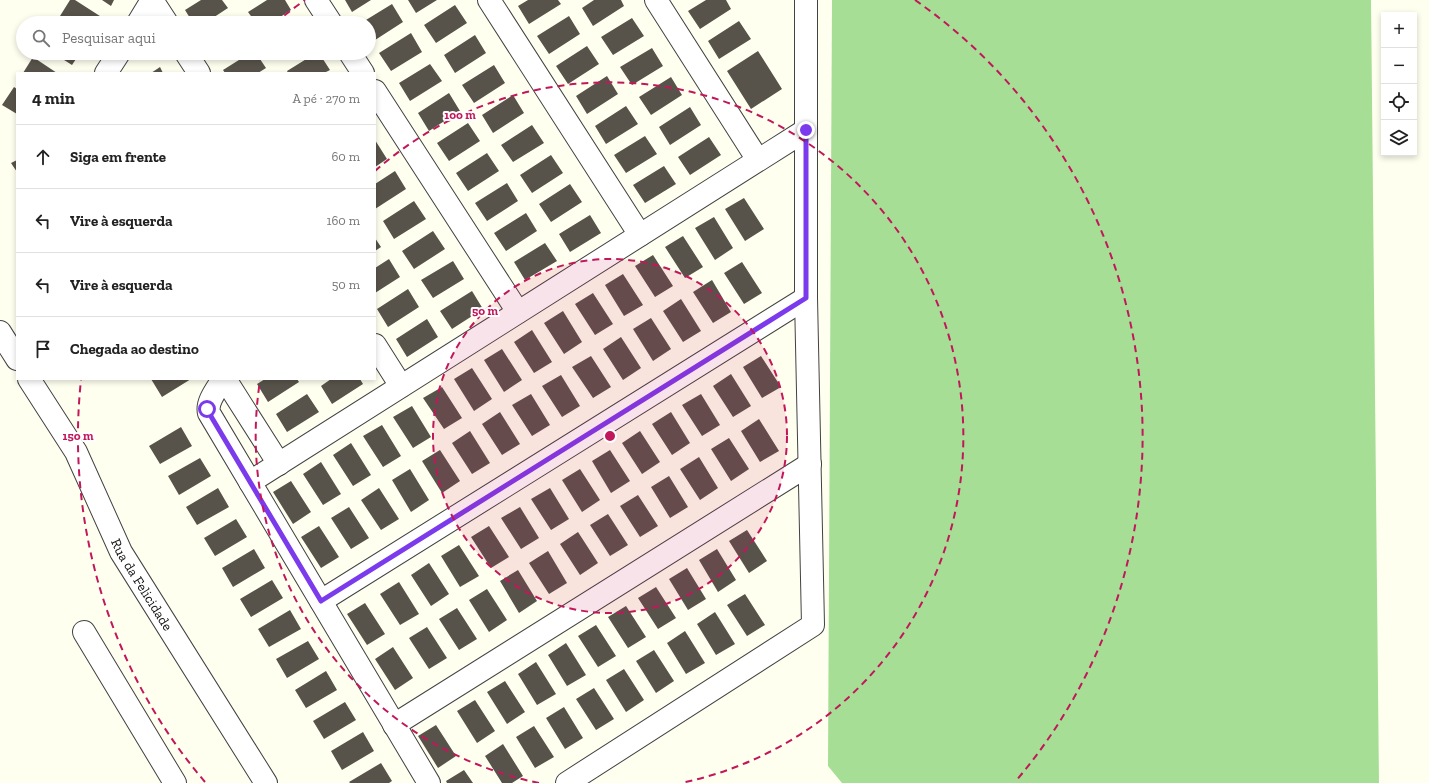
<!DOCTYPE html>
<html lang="pt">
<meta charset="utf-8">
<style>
:root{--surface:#fff;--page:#f2f2f2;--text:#222;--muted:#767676;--line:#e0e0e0}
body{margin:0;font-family:"Zilla Slab",serif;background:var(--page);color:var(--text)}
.controls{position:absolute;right:12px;top:12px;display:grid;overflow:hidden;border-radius:0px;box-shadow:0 2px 6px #0003}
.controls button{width:36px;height:36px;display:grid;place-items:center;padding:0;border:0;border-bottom:1px solid var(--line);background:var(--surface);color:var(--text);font:20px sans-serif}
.stop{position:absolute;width:12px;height:12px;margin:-9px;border:3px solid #7c3aed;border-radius:50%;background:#fff}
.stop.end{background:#7c3aed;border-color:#fff;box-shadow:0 1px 4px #0008}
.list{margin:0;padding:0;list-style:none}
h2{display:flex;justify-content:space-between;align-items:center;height:52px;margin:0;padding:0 16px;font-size:17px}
h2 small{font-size:13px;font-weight:400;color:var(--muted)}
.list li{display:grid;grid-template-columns:26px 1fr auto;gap:12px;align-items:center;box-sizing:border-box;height:64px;padding:0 16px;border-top:1px solid var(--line)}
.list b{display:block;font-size:15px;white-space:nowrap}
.list em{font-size:13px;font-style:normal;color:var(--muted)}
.icon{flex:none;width:22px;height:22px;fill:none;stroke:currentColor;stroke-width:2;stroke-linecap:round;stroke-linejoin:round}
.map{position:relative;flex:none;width:1429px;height:783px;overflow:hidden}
.search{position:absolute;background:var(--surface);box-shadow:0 2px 6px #0003;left:16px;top:16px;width:360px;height:44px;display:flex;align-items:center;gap:10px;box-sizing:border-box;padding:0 14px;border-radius:22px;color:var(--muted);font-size:15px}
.panel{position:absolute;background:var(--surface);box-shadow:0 2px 6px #0003;left:16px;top:72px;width:360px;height:308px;border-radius:0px}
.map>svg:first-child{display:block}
.forest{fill:#a6de95}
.building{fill:#58534a}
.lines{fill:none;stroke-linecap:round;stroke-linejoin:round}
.minor-casing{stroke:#424242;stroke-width:24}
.minor{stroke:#fff;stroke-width:22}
.route{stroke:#7c3aed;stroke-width:5}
.ring{fill:none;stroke:#c2185b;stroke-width:2;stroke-dasharray:7 5}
.labels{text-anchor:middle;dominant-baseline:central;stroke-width:4;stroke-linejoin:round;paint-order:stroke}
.street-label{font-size:14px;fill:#0f0f0f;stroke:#fff}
.centre{fill:#c2185b;stroke:#fff;stroke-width:2}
.ring-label{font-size:12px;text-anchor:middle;font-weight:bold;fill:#c2185b;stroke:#fff;stroke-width:4;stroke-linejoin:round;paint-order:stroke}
</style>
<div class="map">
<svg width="1429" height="783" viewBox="0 0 1429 783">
<rect width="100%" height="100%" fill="#fffff0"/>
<path class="forest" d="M832 0H1371L1379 783H842L828 766Z"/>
<path class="building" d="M70 0H75L103 18 100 23H72L60 16Z
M102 0H114L111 6Z
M201 0H222L228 8 205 23H193L185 10Z
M267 0H285L291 10 271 23H256L248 12Z
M345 0H371L352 12Z
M408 0H437L416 13Z
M528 0H558L561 4 529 24 518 6Z
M594 0H621L624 6 593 26 582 8Z
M706 0H726L731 9 700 29 688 11Z
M392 4 403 22 372 42 369 37V23H361Z
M455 5 467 23 436 43 424 25Z
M569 16 580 34 549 54 537 36Z
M632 18 644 36 613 55 601 37Z
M739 21 751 39 719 59 708 41Z
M411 33 422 52 391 71 379 53Z
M475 35 486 53 455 73 444 55Z
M587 46 599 64 568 84 556 66Z
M652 48 663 66 632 85 620 67Z
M758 51 782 89 751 109 727 71Z
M53 53H80L72 65Z
M212 53H223L215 58Z
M250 53H256L266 68 258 73H225L223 70Z
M275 53H290L279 60Z
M316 53H319L330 70 324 73H288L287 71Z
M33 57 57 73H23Z
M430 64 442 81 410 101 399 83Z
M494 65 505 83 474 103 462 85Z
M160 67 163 73H151Z
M607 76 618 94 587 114 576 96Z
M671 77 682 95 651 115 639 97Z
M14 87 17 89V114L2 105Z
M449 93 460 111 429 131 418 113Z
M513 95 524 113 493 133 482 115Z
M626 106 638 124 606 144 595 126Z
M690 107 701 125 670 145 659 127Z
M468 123 480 141 449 161 437 143Z
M532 125 544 143 513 162 501 145Z
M645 136 657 154 626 173 614 155Z
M709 137 721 155 690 175 678 157Z
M375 140 387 159 375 167Z
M487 153 499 171 468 191 456 173Z
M551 155 563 173 532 193 520 175Z
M17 160V172L11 163Z
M664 166 676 184 645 203 633 185Z
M395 171 406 189 375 209V184Z
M507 183 518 201 487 221 475 203Z
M570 184 582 202 551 222 539 204Z
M744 198 764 229 745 241 725 209Z
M414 201 426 219 394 239 383 221Z
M526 213 537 231 506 251 494 233Z
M590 215 601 233 570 252 559 234Z
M714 217 733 248 715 260 695 228Z
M433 231 445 249 414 269 402 251Z
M683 236 703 267 685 278 665 247Z
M375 238 381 247 375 251Z
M545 243 557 261 525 280 514 262Z
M653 255 673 286 655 297 635 266Z
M389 259 400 277 375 293V268Z
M453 261 464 279 433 298 421 280Z
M742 262 762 293 744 304 724 273Z
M623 274 643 305 624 316 605 285Z
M712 280 731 312 713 323 693 292Z
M408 289 419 307 388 327 377 309Z
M472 291 483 309 452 329 440 311Z
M593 293 613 324 595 335 575 304Z
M681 299 701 331 683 342 663 311Z
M563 311 582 342 564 354 544 323Z
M651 318 671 349 653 361 633 329Z
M427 319 438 337 407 357 396 339Z
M532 330 552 362 534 373 514 342Z
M621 337 641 368 623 380 603 349Z
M502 349 522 380 504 392 484 360Z
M591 356 611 387 593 398 572 367Z
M761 356 781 387 762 398 743 367Z
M472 368 492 399 474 411 454 379Z
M731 374 751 406 733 417 713 386Z
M561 375 580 406 562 417 542 386Z
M151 379H191L162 397Z
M265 379H297L299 382 268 402 257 384Z
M331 379H360L363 384 332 404 321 386Z
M442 387 462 418 444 429 423 398Z
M307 394 319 412 287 432 276 414Z
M531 394 550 425 532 436 512 405Z
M701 394 720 425 702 436 682 405Z
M412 406 431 437 413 448 393 417Z
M500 412 520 444 502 455 482 424Z
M671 412 690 443 672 455 652 424Z
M759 419 779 451 760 462 741 431Z
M382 425 401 456 383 467 363 436Z
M181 427 192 446 160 464 149 446Z
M470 431 490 463 472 474 452 443Z
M640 431 660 462 642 474 622 443Z
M729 438 749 469 731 481 711 449Z
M351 443 371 475 353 486 333 455Z
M440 450 460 481 442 493 422 461Z
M610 450 630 481 611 493 592 461Z
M699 457 718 488 700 500 680 469Z
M200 458 211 476 179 495 168 476Z
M321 462 341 494 323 505 303 474Z
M410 469 429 500 411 512 392 480Z
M580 469 600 500 582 512 562 480Z
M669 476 688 507 670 518 651 487Z
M291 481 311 512 293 524 273 492Z
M218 488 229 507 197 525 186 507Z
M379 488 399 519 381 530 361 500Z
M550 488 569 519 551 530 531 499Z
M638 495 658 526 640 537 620 506Z
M349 507 369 538 351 549 331 518Z
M520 507 539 538 521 549 501 518Z
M608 514 628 545 610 556 590 525Z
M236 519 247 537 215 556 204 538Z
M319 526 339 557 321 568 301 537Z
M489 526 509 557 491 568 471 537Z
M747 530 767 561 749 573 729 541Z
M578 532 598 563 580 575 560 544Z
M459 545 479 576 460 587 441 556Z
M254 549 265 568 233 587 222 568Z
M717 549 736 580 718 592 699 560Z
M548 551 567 583 549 594 529 563Z
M429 563 449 594 431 606 411 575Z
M687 568 706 599 688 610 669 579Z
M518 570 537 601 519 613 500 581Z
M272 580 283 598 251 617 240 599Z
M399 582 419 614 400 625 380 594Z
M656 587 676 618 658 629 638 598Z
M487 589 507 620 489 632 469 600Z
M745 594 765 625 747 636 727 605Z
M365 603 385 634 367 645 347 614Z
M626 606 646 637 628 648 608 617Z
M457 608 477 639 459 650 439 619Z
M290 610 301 629 269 647 258 629Z
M715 612 735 644 716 655 697 624Z
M596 625 616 656 598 667 578 636Z
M427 627 447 658 429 669 409 638Z
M685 631 705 663 686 674 667 643Z
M308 641 319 659 287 678 276 659Z
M566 643 586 675 567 686 548 655Z
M393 647 413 678 395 690 375 659Z
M654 650 674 681 656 693 636 661Z
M536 662 556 694 537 705 518 674Z
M624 669 644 700 626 712 606 680Z
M326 671 337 690 306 708 295 690Z
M505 681 525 712 507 724 487 692Z
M594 688 614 719 596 730 576 699Z
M475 700 495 731 477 743 457 711Z
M345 702 356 720 324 739 313 721Z
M564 707 583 738 565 749 546 718Z
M436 725 456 756 438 768 418 736Z
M534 726 554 757 535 768 516 737Z
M363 732 374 751 342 770 331 751Z
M503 744 523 776 512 783H502L485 756Z
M381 763 392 781 389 783H350L349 782Z
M464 770 473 783H447L446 781Z"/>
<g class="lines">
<defs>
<g id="minor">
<path d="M152 0 167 23"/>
<path d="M316 0 331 23"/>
<path d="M489 0 640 235"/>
<path d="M656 0 758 160"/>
<path d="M138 23 152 0"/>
<path d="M186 53 199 73"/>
<path d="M350 53 363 73"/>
<path d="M106 73 119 53"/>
<path d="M375 91 518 312"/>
<path d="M0 332 17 359"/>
<path d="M375 345 401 386"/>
<path id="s1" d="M29 379 76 452 121 552 266 783"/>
<path d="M223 379C217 389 206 402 209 413L429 783"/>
<path d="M225 379 279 464"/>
<path d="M250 482 806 130"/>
<path d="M321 601 806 298"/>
<path d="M84 632 175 783"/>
<path d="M394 725 810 464"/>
<path d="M567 783 813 625 806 298V0"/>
</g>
</defs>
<use href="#minor" class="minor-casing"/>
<use href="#minor" class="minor"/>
</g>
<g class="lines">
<path class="route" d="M207 409 209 413 321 601 806 298V130"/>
</g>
<circle cx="610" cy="436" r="177" fill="#c2185b" fill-opacity=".12"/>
<g class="ring">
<circle cx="610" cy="436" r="177"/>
<path d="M539 783A354 354 0 0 1 260 381M375 171A354 354 0 1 1 681 783"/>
<path d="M205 782A532 532 0 0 1 81 380M275 23A532 532 0 0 1 305 0M915 0A532 532 0 0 1 1015 782"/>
</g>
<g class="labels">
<g class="street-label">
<text stroke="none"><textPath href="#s1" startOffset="235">Rua da Felicidade</textPath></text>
</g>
</g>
<circle cx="610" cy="436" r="6" class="centre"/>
<g class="ring-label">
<text x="460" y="119">100 m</text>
<text x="485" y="315">50 m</text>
<text x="78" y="440">150 m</text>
</g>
</svg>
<div class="controls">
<button>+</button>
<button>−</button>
<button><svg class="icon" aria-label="locate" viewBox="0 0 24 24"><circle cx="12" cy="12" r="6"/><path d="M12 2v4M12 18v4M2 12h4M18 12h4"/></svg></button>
<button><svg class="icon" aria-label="layers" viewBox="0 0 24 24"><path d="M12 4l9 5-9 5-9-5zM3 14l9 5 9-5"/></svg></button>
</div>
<div class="stop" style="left:207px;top:409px"></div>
<div class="stop end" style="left:806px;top:130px"></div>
<div class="search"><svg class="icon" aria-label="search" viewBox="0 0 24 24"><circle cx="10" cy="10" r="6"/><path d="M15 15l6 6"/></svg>Pesquisar aqui</div>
<section class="panel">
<h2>4 min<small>A pé · 270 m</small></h2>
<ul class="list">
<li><svg class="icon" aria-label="ahead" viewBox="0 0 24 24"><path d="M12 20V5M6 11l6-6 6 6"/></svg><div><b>Siga em frente</b></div><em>60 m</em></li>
<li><svg class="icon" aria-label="left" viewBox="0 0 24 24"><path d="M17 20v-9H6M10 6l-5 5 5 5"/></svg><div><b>Vire à esquerda</b></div><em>160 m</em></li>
<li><svg class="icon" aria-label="left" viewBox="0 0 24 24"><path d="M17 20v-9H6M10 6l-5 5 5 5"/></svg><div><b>Vire à esquerda</b></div><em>50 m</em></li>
<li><svg class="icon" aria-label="arrive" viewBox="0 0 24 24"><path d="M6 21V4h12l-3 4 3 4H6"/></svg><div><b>Chegada ao destino</b></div></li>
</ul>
</section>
</div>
